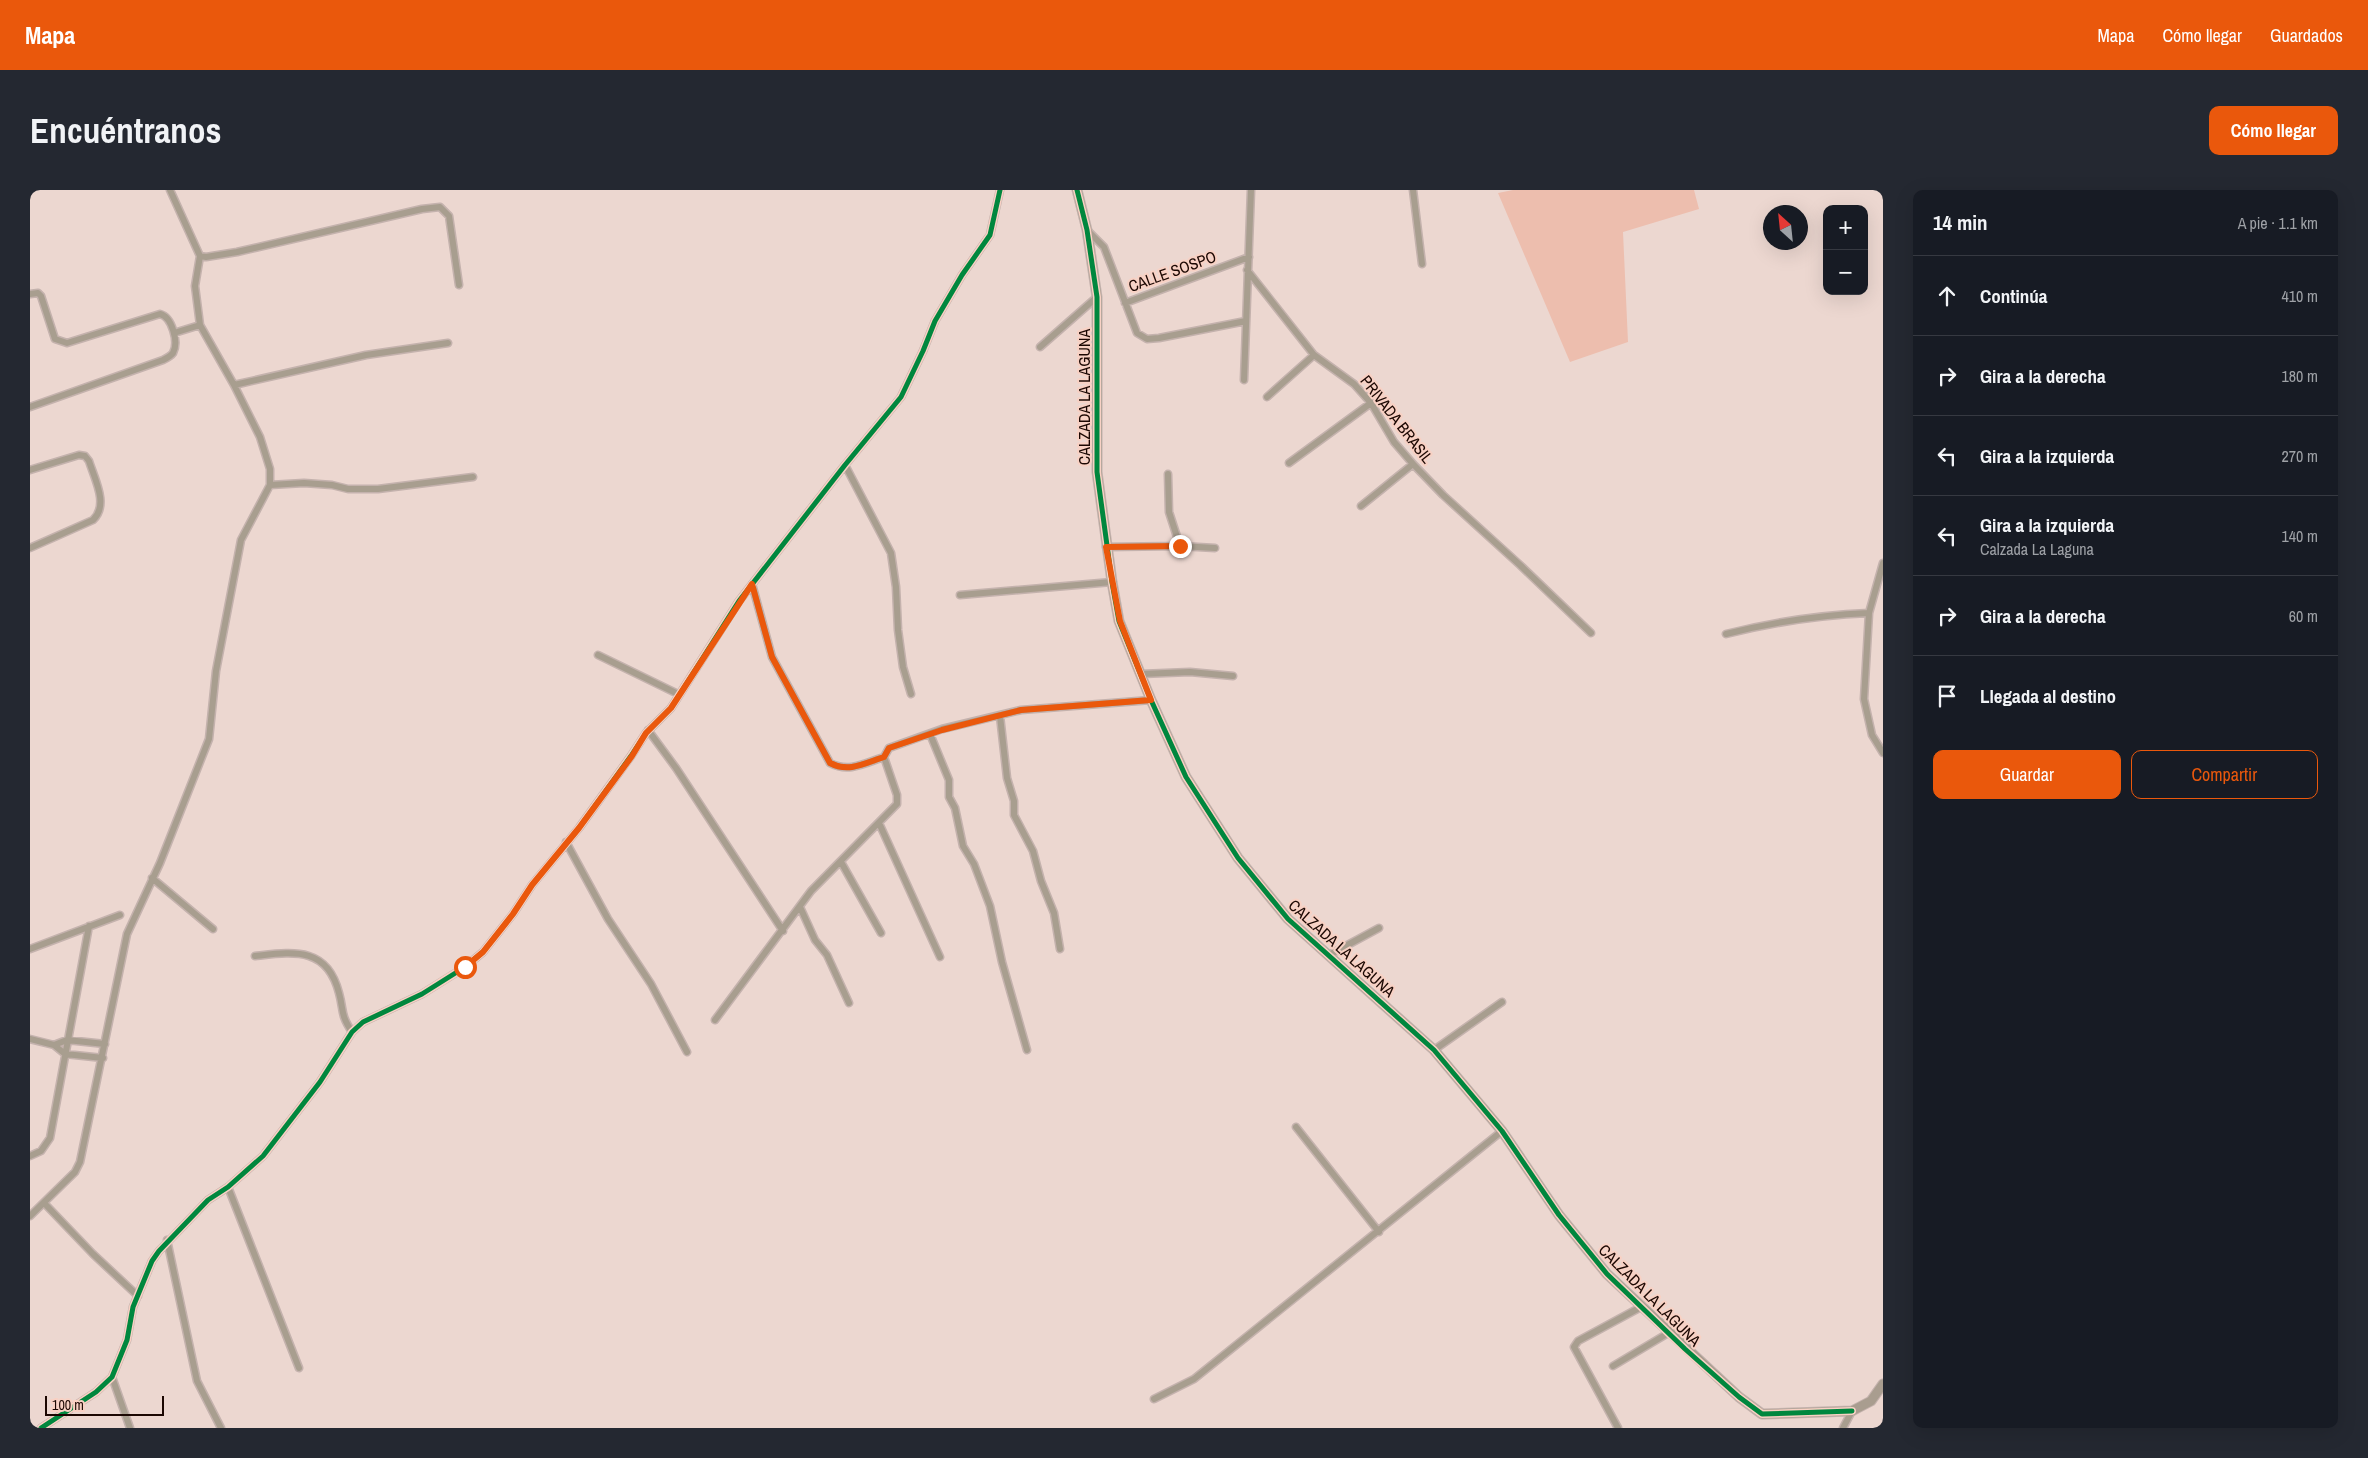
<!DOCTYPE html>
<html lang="es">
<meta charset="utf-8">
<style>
:root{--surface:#171b24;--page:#242831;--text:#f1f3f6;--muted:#9ea1a6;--line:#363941;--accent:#ea580c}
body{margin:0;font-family:"Archivo Narrow",sans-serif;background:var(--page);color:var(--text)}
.controls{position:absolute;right:15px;top:15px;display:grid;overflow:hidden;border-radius:10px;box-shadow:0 5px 20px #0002}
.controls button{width:45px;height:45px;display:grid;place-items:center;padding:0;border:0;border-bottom:1px solid var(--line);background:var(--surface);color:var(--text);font:25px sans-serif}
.compass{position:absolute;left:1733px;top:15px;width:45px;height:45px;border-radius:50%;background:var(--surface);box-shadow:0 5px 20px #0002;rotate:333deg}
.scale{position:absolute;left:15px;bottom:12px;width:119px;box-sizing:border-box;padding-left:5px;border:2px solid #1b0702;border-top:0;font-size:14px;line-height:18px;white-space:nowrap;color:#1b0702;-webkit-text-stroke:4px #f8d1c4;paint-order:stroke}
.stop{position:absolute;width:15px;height:15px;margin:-11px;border:4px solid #ea580c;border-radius:50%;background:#fff}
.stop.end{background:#ea580c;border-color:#fff;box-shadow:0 1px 5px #0008}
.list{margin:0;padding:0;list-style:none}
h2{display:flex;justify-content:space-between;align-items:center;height:65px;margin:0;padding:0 20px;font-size:21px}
h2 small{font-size:16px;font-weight:400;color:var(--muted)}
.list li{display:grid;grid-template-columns:32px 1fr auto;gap:15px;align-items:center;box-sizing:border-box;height:80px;padding:0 20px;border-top:1px solid var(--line)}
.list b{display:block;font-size:19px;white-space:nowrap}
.list p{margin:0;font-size:16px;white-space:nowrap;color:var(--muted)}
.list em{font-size:16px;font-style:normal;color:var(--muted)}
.actions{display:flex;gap:10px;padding:15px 20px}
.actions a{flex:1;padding:11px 0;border:1px solid var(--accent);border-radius:10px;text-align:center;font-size:18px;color:var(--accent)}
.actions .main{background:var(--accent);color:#fff}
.icon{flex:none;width:28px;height:28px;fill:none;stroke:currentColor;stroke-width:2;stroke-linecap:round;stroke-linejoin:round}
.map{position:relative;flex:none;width:1853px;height:1238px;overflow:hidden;border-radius:10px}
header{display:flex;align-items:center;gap:30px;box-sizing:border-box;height:70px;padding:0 25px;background:var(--accent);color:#fff}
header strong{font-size:24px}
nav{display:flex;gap:28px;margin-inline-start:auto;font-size:18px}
.intro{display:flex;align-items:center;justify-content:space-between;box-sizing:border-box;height:120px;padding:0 30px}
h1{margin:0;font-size:35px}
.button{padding:12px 22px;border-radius:10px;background:var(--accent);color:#fff;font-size:18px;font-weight:700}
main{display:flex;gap:30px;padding:0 30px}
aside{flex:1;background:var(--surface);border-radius:10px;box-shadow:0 5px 20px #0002}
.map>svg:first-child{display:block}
.green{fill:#edbeae}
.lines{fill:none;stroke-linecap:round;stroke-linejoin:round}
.street-casing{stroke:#c4b2ad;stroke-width:9}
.secondary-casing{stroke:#c4b2ad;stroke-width:11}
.street{stroke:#a89e8f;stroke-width:6}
.secondary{stroke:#a99d8f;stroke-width:9}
.cycleway-casing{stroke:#f8d1c4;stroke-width:8}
.cycleway{stroke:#00873e;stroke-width:5}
.route{stroke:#ea580c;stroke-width:6}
.labels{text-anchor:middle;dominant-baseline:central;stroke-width:4;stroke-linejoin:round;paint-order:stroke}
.street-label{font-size:16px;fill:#1b0702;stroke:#f8d1c4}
</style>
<header>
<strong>Mapa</strong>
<nav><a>Mapa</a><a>Cómo llegar</a><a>Guardados</a></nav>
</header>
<div class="intro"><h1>Encuéntranos</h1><a class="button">Cómo llegar</a></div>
<main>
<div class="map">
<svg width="1853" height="1238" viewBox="0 0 1853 1238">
<rect width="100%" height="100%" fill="#ecd7d0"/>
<path class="green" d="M1483 0H1664L1669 19 1593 42 1598 152 1540 172 1468 3Z"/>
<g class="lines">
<defs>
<path id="street" d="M1383 0 1392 74
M1057 40 1074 57 1107 143 1117 149 1129 148 1216 131
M170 66 176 67 207 62 392 19 410 17 419 26 429 95
M1217 80 1284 165 1324 194 1341 213 1364 252 1383 274 1413 305 1490 375 1561 443
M0 104 8 103 11 106 25 149 37 153 130 124C142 127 149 152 143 163 141 166 137 168 133 170L0 217
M1095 113 1219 67
M144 143 170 135
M1010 157 1067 107
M1214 190 1221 0
M204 195 336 165 418 153
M1237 207 1284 165
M1259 273 1341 213
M815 275 861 363 866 397 868 440 873 477 881 504
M0 280 49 265 55 266 59 271C65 290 79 315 63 330L0 358
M1138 284 1139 322 1150 356
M240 295 274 293 302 295 318 299H348L443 287
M1331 316 1383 274
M1076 357 1150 356 1185 358
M1853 373 1839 423 1834 509 1842 545 1853 563
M722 394 742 467 800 573C819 583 835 573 854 567
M930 405 1082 392
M1696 444C1743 432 1791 425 1839 423
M568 465 648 504
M1111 484 1160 482 1203 486
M970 526 977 588 984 611V625L1003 661 1011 691 1024 723 1030 759
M618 540 646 578 753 741
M900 544 919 590V607L925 618 933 656 944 674 960 716 972 772 997 860
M849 633 910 767
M536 652 578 729 621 794 657 862
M811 672 851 743
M122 688 183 739
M770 717 785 750 797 765 819 813
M0 759 90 725
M1299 765 1349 738
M225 766C263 762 297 756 309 803 314 821 310 824 322 842
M685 830 781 701 867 614V605L854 567 859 558 912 539 991 520 1121 510
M0 849 24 855 35 864 73 868
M24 855 37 850 75 854
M1404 860 1472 812
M1266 937 1349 1042
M0 966 11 961 20 948 59 736
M198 997 269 1178
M15 1014 63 1064 108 1106
M0 1026 45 982 50 972 97 744 130 673 179 549 186 481 211 350 240 295V279L230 247 204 195 170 135 165 96 170 66 140 0
M137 1050 167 1191 191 1238
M1583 1176 1640 1142
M82 1187 100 1238
M1124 1209 1164 1189 1472 941
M11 1238 66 1202 82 1187 97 1150 103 1117 122 1071 129 1061 178 1010 198 997 233 966 290 892 322 842 333 832 392 804 435 777 453 762 483 724 502 695 549 638 601 566 616 543 641 518 709 411 815 275 871 207 893 161 905 131 932 85 960 45 970 0
M1588 1238 1544 1157 1548 1151 1611 1117
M1813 1238 1822 1221"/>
<path id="secondary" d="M1047 0 1057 40 1067 107V282L1082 392 1089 431 1121 510 1156 587 1208 668 1258 729 1404 860 1472 941 1529 1025 1577 1084 1709 1207 1732 1224 1822 1221 1841 1211 1853 1194"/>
</defs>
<use href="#street" class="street-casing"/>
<use href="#secondary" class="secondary-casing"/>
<use href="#street" class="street"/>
<use href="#secondary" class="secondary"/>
<defs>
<path id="cycleway" d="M1047 0 1057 40 1067 107V282L1082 392 1089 431 1121 510 1156 587 1208 668 1258 729 1404 860 1472 941 1529 1025 1577 1084 1655 1159 1709 1207 1732 1224 1822 1221
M11 1238 66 1202 82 1187 97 1150 103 1117 122 1071 129 1061 178 1010 198 997 233 966 290 892 322 842 333 832 392 804 435 777 453 762 483 724 502 695 549 638 601 566 616 543 641 518 709 411 815 275 871 207 893 161 905 131 932 85 960 45 970 0"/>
</defs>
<use href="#cycleway" class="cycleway-casing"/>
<use href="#cycleway" class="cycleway"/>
</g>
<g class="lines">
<path class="route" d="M435 777 453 762 483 724 502 695 549 638 602 566 616 543 641 518 722 394 742 467 800 573C819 583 835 573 854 567L859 558 912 540 991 520 1121 510 1090 431 1076 357 1150 356"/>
</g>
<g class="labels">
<g class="street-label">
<text transform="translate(1142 81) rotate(-20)">CALLE SOSPO</text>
<text transform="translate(1054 207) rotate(-90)">CALZADA LA LAGUNA</text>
<text transform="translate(1367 229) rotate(52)">PRIVADA BRASIL</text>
<text transform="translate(1312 758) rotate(42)">CALZADA LA LAGUNA</text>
<text transform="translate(1620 1105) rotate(45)">CALZADA LA LAGUNA</text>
</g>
</g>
</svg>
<div class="controls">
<button>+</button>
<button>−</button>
</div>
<svg class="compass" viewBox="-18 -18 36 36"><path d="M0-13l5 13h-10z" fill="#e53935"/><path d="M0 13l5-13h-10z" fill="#9ea1a6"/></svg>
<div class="scale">100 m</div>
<div class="stop" style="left:435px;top:777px"></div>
<div class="stop end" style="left:1150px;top:356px"></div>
</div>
<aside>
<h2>14 min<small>A pie · 1.1 km</small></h2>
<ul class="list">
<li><svg class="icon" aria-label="ahead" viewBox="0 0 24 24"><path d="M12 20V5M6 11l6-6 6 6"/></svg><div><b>Continúa</b></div><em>410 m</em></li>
<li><svg class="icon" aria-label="right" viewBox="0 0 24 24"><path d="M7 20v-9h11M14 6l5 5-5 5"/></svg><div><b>Gira a la derecha</b></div><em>180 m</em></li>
<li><svg class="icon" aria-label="left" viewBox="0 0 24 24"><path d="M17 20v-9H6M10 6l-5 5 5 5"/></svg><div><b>Gira a la izquierda</b></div><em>270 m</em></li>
<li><svg class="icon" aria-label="left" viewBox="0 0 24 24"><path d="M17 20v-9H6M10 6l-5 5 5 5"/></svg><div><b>Gira a la izquierda</b><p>Calzada La Laguna</p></div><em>140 m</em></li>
<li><svg class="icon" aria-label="right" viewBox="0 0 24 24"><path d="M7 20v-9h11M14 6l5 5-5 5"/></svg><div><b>Gira a la derecha</b></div><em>60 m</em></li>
<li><svg class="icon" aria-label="arrive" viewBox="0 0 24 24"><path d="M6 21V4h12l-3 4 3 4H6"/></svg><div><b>Llegada al destino</b></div></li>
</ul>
<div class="actions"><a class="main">Guardar</a><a>Compartir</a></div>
</aside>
</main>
